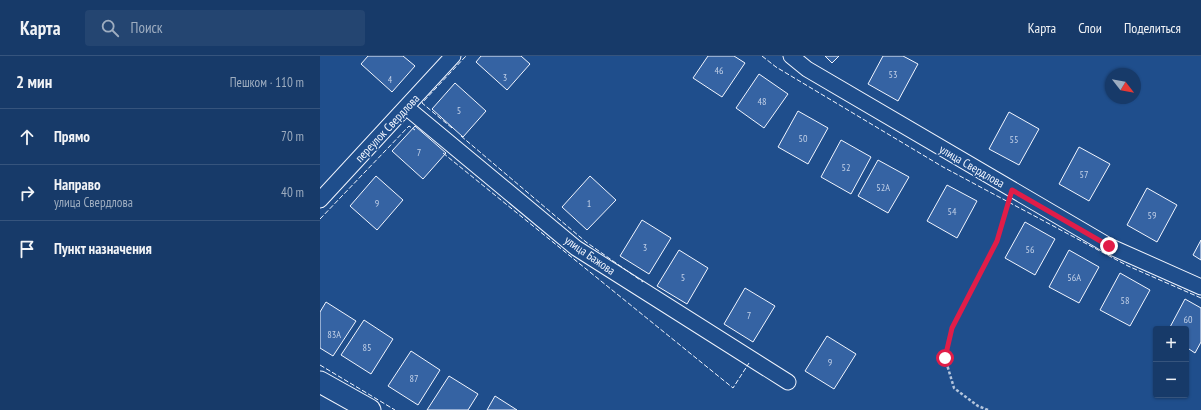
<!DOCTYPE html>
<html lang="ru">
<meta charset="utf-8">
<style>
:root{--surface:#173a69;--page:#244571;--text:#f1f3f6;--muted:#9eadc0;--line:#36547d}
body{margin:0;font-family:"PT Sans Narrow",sans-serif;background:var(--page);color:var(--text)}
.controls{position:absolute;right:12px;bottom:12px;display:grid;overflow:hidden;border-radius:4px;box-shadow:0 1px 3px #0004}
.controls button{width:36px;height:36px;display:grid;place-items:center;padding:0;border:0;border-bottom:1px solid var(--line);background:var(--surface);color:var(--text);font:20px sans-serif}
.compass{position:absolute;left:785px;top:12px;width:36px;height:36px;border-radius:50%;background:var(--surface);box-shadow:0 1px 3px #0004;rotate:121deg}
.stop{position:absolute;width:12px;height:12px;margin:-9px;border:3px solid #e11d48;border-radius:50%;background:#fff}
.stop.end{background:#e11d48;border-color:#fff;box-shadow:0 1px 4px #0008}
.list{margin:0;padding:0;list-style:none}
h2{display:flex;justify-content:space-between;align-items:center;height:52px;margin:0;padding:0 16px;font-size:17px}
h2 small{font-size:13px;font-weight:400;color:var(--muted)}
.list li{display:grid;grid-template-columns:26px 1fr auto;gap:12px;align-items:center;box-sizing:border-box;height:56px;padding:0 16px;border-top:1px solid var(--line)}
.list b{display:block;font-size:15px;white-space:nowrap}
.list p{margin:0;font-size:13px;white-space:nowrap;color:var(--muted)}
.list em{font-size:13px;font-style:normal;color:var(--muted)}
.icon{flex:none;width:22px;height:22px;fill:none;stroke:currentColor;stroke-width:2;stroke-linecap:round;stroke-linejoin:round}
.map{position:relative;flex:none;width:881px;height:354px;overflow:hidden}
header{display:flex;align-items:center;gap:24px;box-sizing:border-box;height:56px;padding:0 20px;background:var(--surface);border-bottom:1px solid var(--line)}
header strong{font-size:19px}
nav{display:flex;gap:22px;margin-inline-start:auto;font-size:14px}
.search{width:280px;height:36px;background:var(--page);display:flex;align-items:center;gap:10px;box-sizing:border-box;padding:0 14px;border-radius:4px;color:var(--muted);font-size:15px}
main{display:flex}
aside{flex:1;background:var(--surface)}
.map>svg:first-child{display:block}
.building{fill:#3563a3;stroke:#f2f6ff}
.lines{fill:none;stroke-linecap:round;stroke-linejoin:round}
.minor-casing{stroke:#f2f6ff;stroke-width:17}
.secondary-casing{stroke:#f2f6ff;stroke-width:23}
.path{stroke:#b3c4dc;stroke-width:2.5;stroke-dasharray:3 2;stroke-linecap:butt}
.minor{stroke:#1f4e8c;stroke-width:15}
.secondary{stroke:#1f4e8c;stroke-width:21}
.fence{stroke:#f2f6ff;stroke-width:1;stroke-dasharray:5 2;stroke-linecap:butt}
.route{stroke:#e11d48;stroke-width:5}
.labels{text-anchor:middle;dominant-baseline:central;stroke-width:3;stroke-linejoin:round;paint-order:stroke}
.number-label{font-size:10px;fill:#c3d1e8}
.street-label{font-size:12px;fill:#f2f6ff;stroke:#1f4e8c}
</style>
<header>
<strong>Карта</strong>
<div class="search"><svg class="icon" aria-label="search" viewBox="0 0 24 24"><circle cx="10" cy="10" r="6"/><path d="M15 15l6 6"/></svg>Поиск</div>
<nav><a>Карта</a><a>Слои</a><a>Поделиться</a></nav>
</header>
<main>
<aside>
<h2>2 мин<small>Пешком · 110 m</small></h2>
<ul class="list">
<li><svg class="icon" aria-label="ahead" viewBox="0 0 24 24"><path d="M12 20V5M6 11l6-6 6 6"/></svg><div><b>Прямо</b></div><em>70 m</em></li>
<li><svg class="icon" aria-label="right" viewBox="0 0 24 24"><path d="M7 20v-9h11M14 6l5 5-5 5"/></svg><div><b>Направо</b><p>улица Свердлова</p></div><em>40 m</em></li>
<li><svg class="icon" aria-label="arrive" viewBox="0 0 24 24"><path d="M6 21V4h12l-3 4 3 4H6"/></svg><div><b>Пункт назначения</b></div></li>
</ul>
</aside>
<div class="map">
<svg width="881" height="354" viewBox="0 0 881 354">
<rect width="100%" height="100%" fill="#1f4e8c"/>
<path class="building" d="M48 0H83L95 10 72 36 41 8Z
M161 0H201L210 8 187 34 156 6Z
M388 0H414L425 7 402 41 373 22Z
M505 0H519L512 7Z
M563 0H583L598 8 578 45 548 28Z
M439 18 468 38 444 72 416 52Z
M135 27 166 55 143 81 112 53Z
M478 55 508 72 488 108 458 91Z
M689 56 719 73 699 109 669 93Z
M95 70 126 97 103 123 72 95Z
M521 84 551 101 531 138 501 121Z
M759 91 790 108 769 145 739 128Z
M558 104 589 121 568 157 538 140Z
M56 120 83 144 57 174 30 150Z
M270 120 296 144 267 174 242 151Z
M627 129 657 145 637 182 607 165Z
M827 132 857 149 837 186 807 169Z
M322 164 351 182 329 218 300 200Z
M705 166 735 183 715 219 685 202Z
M881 184V204L873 199Z
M359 194 388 212 367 248 337 230Z
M749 194 779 211 759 247 729 231Z
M800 217 830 234 810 270 780 254Z
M425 232 455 250 433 286 404 268Z
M865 243 881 252V286L875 297 866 291V273H849Z
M6 246 36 265 13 300 0 292V256Z
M44 264 73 283 51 318 21 299Z
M507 280 536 298 514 333 485 315Z
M91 295 120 314 98 349 68 330Z
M129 320 158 338 148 354H107Z
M175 340 197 354H167Z"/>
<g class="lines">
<defs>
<path id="minor" d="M471 0 487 13 789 190 881 231
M86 51 256 192 468 326
M0 144 133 0"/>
<path id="secondary" d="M0 326 50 354"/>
</defs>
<use href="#minor" class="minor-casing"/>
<use href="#secondary" class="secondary-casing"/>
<path class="path" d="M668 354 658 350 634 332 625 302 632 272 677 185 688 148"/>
<use href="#minor" class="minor"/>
<use href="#secondary" class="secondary"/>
<path class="fence" d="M442 0 456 11 623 111 808 210 881 242
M132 72 102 47 146 0
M141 80 266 186 323 226
M123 97 413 332 429 307
M0 163 89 70 95 74
M0 309 75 354"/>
</g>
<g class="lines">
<path class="route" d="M625 302 632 272 677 185 692 134 789 190"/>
</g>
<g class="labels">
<g class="number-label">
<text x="399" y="14">46</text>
<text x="573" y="18">53</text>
<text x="185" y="21">3</text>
<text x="70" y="23">4</text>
<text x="442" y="45">48</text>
<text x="139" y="54">5</text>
<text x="483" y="82">50</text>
<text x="694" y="83">55</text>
<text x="99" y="96">7</text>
<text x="526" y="111">52</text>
<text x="764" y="118">57</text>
<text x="563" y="131">52А</text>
<text x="57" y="147">9</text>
<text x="269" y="147">1</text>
<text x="632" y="155">54</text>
<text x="832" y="159">59</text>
<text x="325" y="191">3</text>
<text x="710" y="193">56</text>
<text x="363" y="221">5</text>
<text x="754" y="221">56А</text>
<text x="805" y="244">58</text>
<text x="429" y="259">7</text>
<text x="868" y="263">60</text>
<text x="14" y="278">83А</text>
<text x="47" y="291">85</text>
<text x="510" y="306">9</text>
<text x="94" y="322">87</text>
</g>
<g class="street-label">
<text transform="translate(67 72) rotate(-47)">переулок Свердлова</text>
<text transform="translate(652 110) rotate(30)">улица Свердлова</text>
<text transform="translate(270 199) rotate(35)">улица Бажова</text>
</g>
</g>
</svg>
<div class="controls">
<button>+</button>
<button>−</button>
</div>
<svg class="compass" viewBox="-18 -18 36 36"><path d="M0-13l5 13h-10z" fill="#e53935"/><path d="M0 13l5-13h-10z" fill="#9eadc0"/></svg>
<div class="stop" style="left:625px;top:302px"></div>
<div class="stop end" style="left:789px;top:190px"></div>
</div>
</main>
